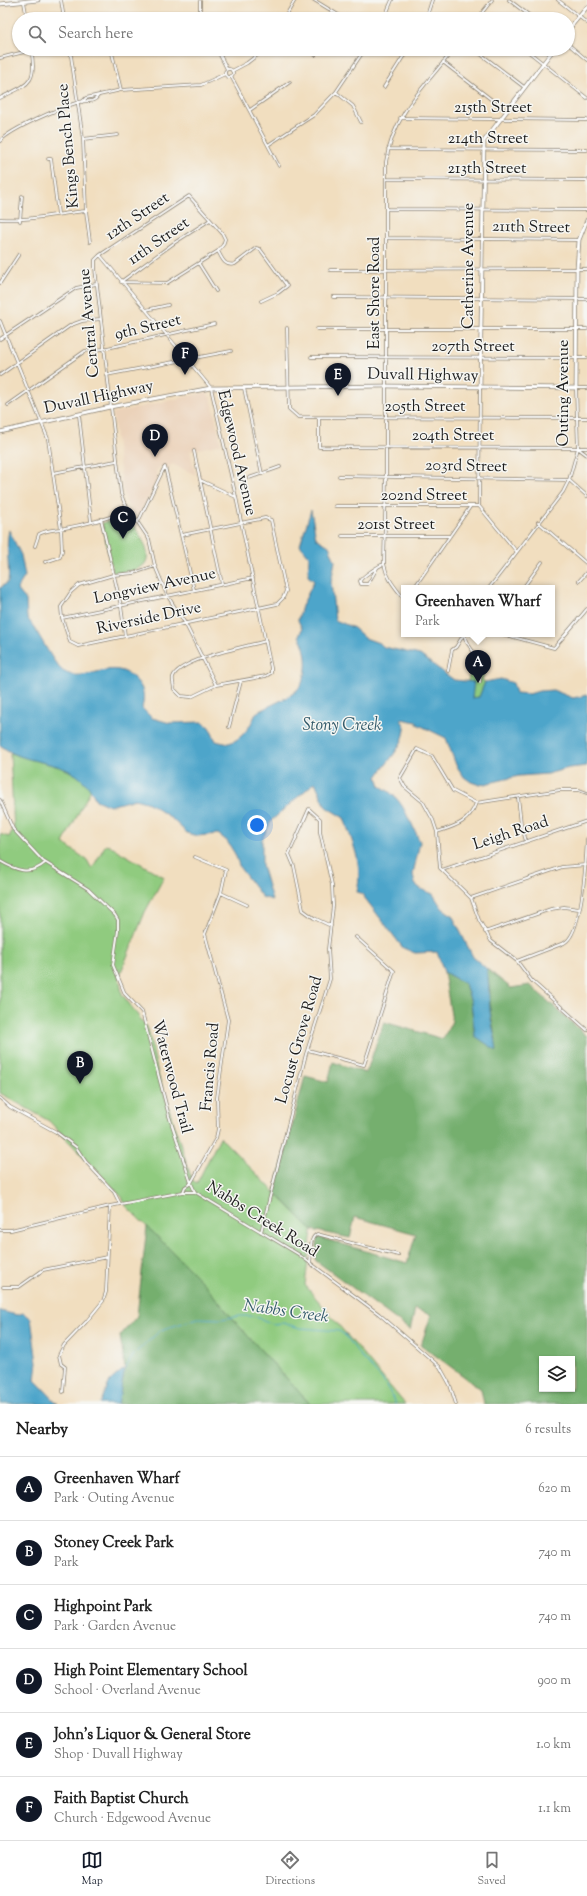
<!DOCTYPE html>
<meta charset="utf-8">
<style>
:root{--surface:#fff;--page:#f2f2f2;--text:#222;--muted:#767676;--line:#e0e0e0;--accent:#111827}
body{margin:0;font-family:"Sorts Mill Goudy",serif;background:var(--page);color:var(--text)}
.controls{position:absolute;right:12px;bottom:12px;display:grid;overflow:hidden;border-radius:0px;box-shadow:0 1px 3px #0004}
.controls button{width:36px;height:36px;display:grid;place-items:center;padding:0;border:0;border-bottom:1px solid var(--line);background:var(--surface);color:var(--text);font:20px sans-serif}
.you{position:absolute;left:257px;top:825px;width:14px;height:14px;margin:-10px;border:3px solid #fff;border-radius:50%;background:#1a73e8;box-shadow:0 0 0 6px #1a73e833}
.badge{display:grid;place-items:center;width:26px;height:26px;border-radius:50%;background:var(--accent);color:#fff;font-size:13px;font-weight:700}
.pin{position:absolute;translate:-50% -33px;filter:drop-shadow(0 1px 2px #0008)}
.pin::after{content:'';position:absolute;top:21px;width:14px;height:12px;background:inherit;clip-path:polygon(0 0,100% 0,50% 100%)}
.popup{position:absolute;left:401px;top:585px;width:154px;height:52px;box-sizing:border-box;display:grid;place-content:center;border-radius:0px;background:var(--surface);filter:drop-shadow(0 1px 3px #0005);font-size:13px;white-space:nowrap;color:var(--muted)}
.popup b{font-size:15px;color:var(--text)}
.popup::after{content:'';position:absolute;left:50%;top:100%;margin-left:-8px;border:8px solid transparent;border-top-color:var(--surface)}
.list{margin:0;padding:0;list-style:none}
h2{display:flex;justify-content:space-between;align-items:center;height:52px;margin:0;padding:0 16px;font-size:17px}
h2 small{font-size:13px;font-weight:400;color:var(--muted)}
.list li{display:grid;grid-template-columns:26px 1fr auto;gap:12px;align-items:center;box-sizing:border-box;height:64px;padding:0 16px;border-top:1px solid var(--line)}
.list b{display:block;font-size:15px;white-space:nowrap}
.list p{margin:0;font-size:13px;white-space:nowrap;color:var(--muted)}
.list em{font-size:13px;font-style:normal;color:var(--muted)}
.icon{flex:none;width:22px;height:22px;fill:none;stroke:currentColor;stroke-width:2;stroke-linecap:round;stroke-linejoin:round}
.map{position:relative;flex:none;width:587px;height:1404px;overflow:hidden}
.search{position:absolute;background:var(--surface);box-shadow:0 1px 3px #0004;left:12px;right:12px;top:12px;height:44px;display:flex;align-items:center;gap:10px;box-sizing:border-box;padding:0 14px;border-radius:22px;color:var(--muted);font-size:15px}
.sheet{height:436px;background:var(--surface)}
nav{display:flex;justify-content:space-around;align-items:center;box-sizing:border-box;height:56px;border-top:1px solid var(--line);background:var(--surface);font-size:11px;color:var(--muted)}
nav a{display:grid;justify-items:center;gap:2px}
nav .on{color:var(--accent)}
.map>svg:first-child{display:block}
.built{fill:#ebd2b9}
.green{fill:#90cb7f;stroke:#56744e}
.forest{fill:#74af6e;stroke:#486645;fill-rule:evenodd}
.water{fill:#4ea5ca;stroke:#356073}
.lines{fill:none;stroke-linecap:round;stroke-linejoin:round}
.stream{stroke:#4ea5ca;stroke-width:1}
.street-casing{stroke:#867d6e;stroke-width:3.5}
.secondary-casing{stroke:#867d6e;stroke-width:4.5}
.street{stroke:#fff;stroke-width:2}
.secondary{stroke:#fff;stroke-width:3}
.labels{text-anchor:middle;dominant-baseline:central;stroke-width:3;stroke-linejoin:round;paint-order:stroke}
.street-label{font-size:16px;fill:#1c1c1c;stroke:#f6f6f2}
.water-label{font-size:17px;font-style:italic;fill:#325a6a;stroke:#f6f6f2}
</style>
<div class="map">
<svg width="587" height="1404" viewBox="0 0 587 1404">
<rect width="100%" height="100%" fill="#f6f6f2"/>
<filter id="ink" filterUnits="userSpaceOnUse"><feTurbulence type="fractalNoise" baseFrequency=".025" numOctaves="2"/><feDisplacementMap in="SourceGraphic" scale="8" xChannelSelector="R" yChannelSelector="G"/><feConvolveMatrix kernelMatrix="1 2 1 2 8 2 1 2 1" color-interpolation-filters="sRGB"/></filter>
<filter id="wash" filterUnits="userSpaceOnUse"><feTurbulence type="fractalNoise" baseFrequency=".012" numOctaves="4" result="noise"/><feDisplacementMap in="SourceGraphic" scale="16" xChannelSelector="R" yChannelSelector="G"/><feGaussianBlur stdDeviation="0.9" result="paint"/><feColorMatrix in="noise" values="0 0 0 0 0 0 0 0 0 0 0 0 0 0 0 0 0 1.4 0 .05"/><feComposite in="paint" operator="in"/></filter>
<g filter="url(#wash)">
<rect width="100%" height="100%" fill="#f1debf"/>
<path class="built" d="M207 392 212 401 221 444 190 451 196 475 172 464 168 470 165 467H160L156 471 158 477 140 515H135L127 504 122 487 113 413Z"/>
<path class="green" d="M127 517C136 528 158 557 141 567 134 571 121 572 113 573L102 523Z
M485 670 482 680 485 682 479 697 472 698 473 682 468 681 470 671Z
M10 753 63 768 81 777 91 789 63 843 87 860 92 869 106 844 164 877 145 912 119 977 122 994 148 1029 158 1074 192 1180 197 1183 220 1137 312 1230 305 1285 405 1404H310L237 1324 205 1285 126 1206 122 1197 49 1121 0 1093V834L9 837 12 831H14Z"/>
<path class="forest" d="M487 969 511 988 530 985 587 1036V1404H484L481 1389 421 1345 431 1315 415 1309 410 1330 315 1260 318 1237 407 1263 416 1234 355 1217 350 1238 312 1230 275 1192 305 1076 328 1082 333 1062 366 1073 384 1022 443 1039 452 1021 444 972 465 984 471 1002 475 1036 496 1040 490 1011V993ZM542 1359H572V1389H542Z
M147 1226 205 1285 237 1324 310 1404H118L125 1368 120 1336 137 1316Z"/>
<path class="water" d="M311 510 316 538 329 546 335 561 331 582 335 620 354 628 365 638 379 643 384 647 420 655 454 680 474 682 472 698 479 697 485 682 501 679 513 683 516 693 529 694 539 691 553 690 573 698 587 695V766L569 768 547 774 519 776 480 785 471 782 464 777 456 765 446 738 417 724V722L401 719C402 723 406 725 405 730 403 747 386 763 377 777L380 786C397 795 403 805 410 822H411L420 842 413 874 415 884 421 889 433 894 442 908 452 915 473 957 487 969C489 983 489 997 490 1011 491 1024 496 1037 497 1051L475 1036 471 1002 465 984 444 972 437 952 415 953 403 948 361 893 357 892C363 862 353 845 344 818L326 807 315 782 271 821 262 840V865L272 900 262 897 240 868 235 854 227 841 218 834 197 836 187 833 171 818 149 803 135 799 110 806 96 800C75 753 31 771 0 745V588L8 582C10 564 5 548 9 530L21 555 25 576 17 589 26 600 27 618C38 630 53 664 63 671 86 686 112 654 136 680 144 689 145 696 142 708L152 718 170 723 202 722 209 727 216 741C220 742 226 744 229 743 242 740 252 724 256 713 267 706 288 699 297 690 310 677 308 650 299 636L302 629 298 620 302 606 314 581 308 576 309 556 300 545Z
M0 1311 17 1315 23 1313 31 1318 37 1363 35 1380 58 1404H0Z
M125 1368 118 1404H100L110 1381Z"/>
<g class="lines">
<path class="stream" d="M125 1369 135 1353 161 1330 198 1318 221 1319 240 1316H254L273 1324 283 1323 300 1328 339 1331 346 1336 362 1358 382 1379 391 1394 395 1404"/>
</g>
</g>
<g filter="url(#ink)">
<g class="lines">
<defs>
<path id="street" d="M61 0 64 19
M314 0 345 19
M509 0 534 19
M558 0 587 23
M200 1V12L203 19
M24 2 27 19
M104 17 105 19
M284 19 295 0
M384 19 392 0
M426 19 432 0
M477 19 492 0
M568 44 587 60
M70 49 83 139 86 211 90 242
M111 49 121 90
M217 49 227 69
M392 49 404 56
M474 49 524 87
M525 49 587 98
M151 50 158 49
M315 55 319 49
M0 58 32 50
M443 62 506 111
M225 73a4 4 0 1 1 8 0a4 4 0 1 1-8 0Z
M232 71 247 63 265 49
M231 76 279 166
M384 87 408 49
M336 92 353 106 361 122
M0 98C28 84 38 84 31 49
M82 102 86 98 121 90 201 85 225 74
M250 110 290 82
M400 118 587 120
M83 139 118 135
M0 141C12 128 60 108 79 102 86 100 93 104 98 96
M268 145 314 115 336 92 365 49
M388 149 587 150
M48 159H51L58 214
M386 179 587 180
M386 209 587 210
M0 219C29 221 57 214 86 211
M20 221 22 196
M386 238 579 240
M218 251C222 259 225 267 235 264L256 248 260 249 287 286 278 293 261 301
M100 255 211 388 236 497 271 668V673L266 676 216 685 191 697 181 696 174 689C174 686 172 680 173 677 179 659 248 646 266 641
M199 264 216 291
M330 270 587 269
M122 281 174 243 210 220
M121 282 167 283 218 251 223 245 225 239 222 233 189 196 100 255 95 260V268L121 494 124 502 149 539 155 566 167 595 185 623 216 685
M0 283 19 254
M333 297 587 299
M146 310 168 305
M0 321 48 439 61 529 62 551 60 557 45 562
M287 328 289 409 298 417 587 418
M317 329H587
M0 339 76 288 96 284
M311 357 587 358
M0 375 71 325 82 321 100 319
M106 375 231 351
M244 388 262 474
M8 405 85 351 103 349 214 324
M79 415 91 521
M319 418V447L587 448
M579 449 587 455
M194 451 222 584
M165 467 194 590
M53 473 116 461
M339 476 569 480 587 496
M249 478 280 467
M200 480 236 497
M335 506H479L516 551
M479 506 480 388
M101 519 121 606 125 636
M138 522 164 468
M538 522 587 564
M342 536H450
M35 546 39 534C46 530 52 530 60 529 77 526 115 518 128 509
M155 566 134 573 113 575 79 585 71 592 61 607 62 618 70 642 78 646 277 604 283 598 286 591 271 520 265 518 182 535
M377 568 368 584H361L360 581C361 577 380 565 384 564
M579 581 587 572
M414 588 470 507
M489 588 563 492 569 480 578 448 576 388H587
M523 588 542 562
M404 599C395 587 387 579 384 564L386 477V162C393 114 425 86 454 49
M62 618 253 578
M464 634 466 641 481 663 480 682
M502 634 554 648 587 609
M448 671 452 650 456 647 464 634
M229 727 241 681
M587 793 579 790H560L476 803 453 791 432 756 417 749 400 778 405 787 423 802 433 820 437 832 440 868 471 898 479 920 491 941 517 961 532 981 587 1030
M518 797 521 824 526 841
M0 800 13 829 43 861 88 889 115 915 118 920V931L113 965 125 994 142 1012 169 1116 191 1183 185 1187 183 1192
M437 832C455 826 469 823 476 803
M0 861C15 870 30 876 45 863
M442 870 587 821
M221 893 247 905
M471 898 562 867 586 865
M485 932 551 909 564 907 579 909
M517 961 564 943C583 934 586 859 587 839
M308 1050 364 1065 394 971 356 937
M0 1098 10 1107 56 1132 76 1147 86 1162 114 1192 120 1204
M195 1192 191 1183 216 1138 218 1129 217 1098 228 1020 205 934 221 893 226 870 195 857
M0 1230H11L110 1206 183 1192H195L298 1254 379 1314 440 1367 450 1385 456 1404
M261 1232 306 1054 330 979 328 949 333 906 332 885 320 832V819L309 809 289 854 294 866 303 910 314 918 331 926
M310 1262C312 1253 308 1239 317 1234L398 1255
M3 1287H19L43 1270 107 1257
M63 1392 65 1367 61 1364 59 1355 64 1345 86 1322 103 1301 106 1292 110 1206"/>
<path id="secondary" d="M0 4 38 0
M568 30 587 7
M480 388 484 141 554 49
M0 432 110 407 211 388 386 386 576 388 577 269 579 240 587 220"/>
</defs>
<use href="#street" class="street-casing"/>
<use href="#secondary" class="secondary-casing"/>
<use href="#street" class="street"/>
<use href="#secondary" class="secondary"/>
</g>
</g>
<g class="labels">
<g class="street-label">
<text x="493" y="108">215th Street</text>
<text x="488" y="139">214th Street</text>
<text transform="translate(69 146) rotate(-95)">Kings Bench Place</text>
<text x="487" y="169">213th Street</text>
<text transform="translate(138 217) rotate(-34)">12th Street</text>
<text transform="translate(531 228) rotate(1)">211th Street</text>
<text transform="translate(159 242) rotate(-35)">11th Street</text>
<text transform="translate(469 266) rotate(-90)">Catherine Avenue</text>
<text transform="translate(375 293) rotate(-90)">East Shore Road</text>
<text transform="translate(90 323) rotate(-95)">Central Avenue</text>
<text transform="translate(148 328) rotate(-13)">9th Street</text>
<text x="473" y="347">207th Street</text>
<text transform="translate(423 376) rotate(1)">Duvall Highway</text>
<text transform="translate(564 393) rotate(-90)">Outing Avenue</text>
<text transform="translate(99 398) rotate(-12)">Duvall Highway</text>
<text x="425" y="407">205th Street</text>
<text x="453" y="436">204th Street</text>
<text transform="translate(236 453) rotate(77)">Edgewood Avenue</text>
<text transform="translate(466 467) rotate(1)">203rd Street</text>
<text x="424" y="496">202nd Street</text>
<text x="396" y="525">201st Street</text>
<text transform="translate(155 587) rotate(-12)">Longview Avenue</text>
<text transform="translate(149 619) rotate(-12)">Riverside Drive</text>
<text transform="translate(511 834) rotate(-18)">Leigh Road</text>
<text transform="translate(300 1040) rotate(-74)">Locust Grove Road</text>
<text transform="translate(211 1067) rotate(-85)">Francis Road</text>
<text transform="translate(171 1077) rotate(75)">Waterwood Trail</text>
<text transform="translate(262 1220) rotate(32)">Nabbs Creek Road</text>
</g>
<g class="water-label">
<text x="342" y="726">Stony Creek</text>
<text transform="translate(286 1312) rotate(8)">Nabbs Creek</text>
</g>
</g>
</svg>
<div class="controls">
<button><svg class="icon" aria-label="layers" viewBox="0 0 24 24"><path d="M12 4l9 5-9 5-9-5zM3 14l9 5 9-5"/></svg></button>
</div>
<div class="you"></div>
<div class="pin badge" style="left:478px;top:683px">A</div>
<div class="popup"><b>Greenhaven Wharf</b>Park</div>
<div class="pin badge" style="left:80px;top:1084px">B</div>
<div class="pin badge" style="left:123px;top:539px">C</div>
<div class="pin badge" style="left:155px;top:457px">D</div>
<div class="pin badge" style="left:338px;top:396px">E</div>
<div class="pin badge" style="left:185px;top:375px">F</div>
<div class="search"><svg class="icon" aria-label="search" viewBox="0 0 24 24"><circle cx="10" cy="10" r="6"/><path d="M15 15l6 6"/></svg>Search here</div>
</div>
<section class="sheet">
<h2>Nearby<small>6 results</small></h2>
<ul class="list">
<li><span class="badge">A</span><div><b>Greenhaven Wharf</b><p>Park · Outing Avenue</p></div><em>620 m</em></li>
<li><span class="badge">B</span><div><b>Stoney Creek Park</b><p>Park</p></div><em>740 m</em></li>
<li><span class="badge">C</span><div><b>Highpoint Park</b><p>Park · Garden Avenue</p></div><em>740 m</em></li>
<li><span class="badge">D</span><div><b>High Point Elementary School</b><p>School · Overland Avenue</p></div><em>900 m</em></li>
<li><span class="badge">E</span><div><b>John's Liquor &amp; General Store</b><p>Shop · Duvall Highway</p></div><em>1.0 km</em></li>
<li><span class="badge">F</span><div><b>Faith Baptist Church</b><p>Church · Edgewood Avenue</p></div><em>1.1 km</em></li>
</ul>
</section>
<nav>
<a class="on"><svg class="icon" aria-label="map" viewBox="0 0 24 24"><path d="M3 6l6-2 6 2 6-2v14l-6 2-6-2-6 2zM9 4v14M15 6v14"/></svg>Map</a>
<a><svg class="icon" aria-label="directions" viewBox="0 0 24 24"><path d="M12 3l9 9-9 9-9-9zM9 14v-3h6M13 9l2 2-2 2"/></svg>Directions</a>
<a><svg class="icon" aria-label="saved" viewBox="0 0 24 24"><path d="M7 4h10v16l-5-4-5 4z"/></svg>Saved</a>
</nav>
